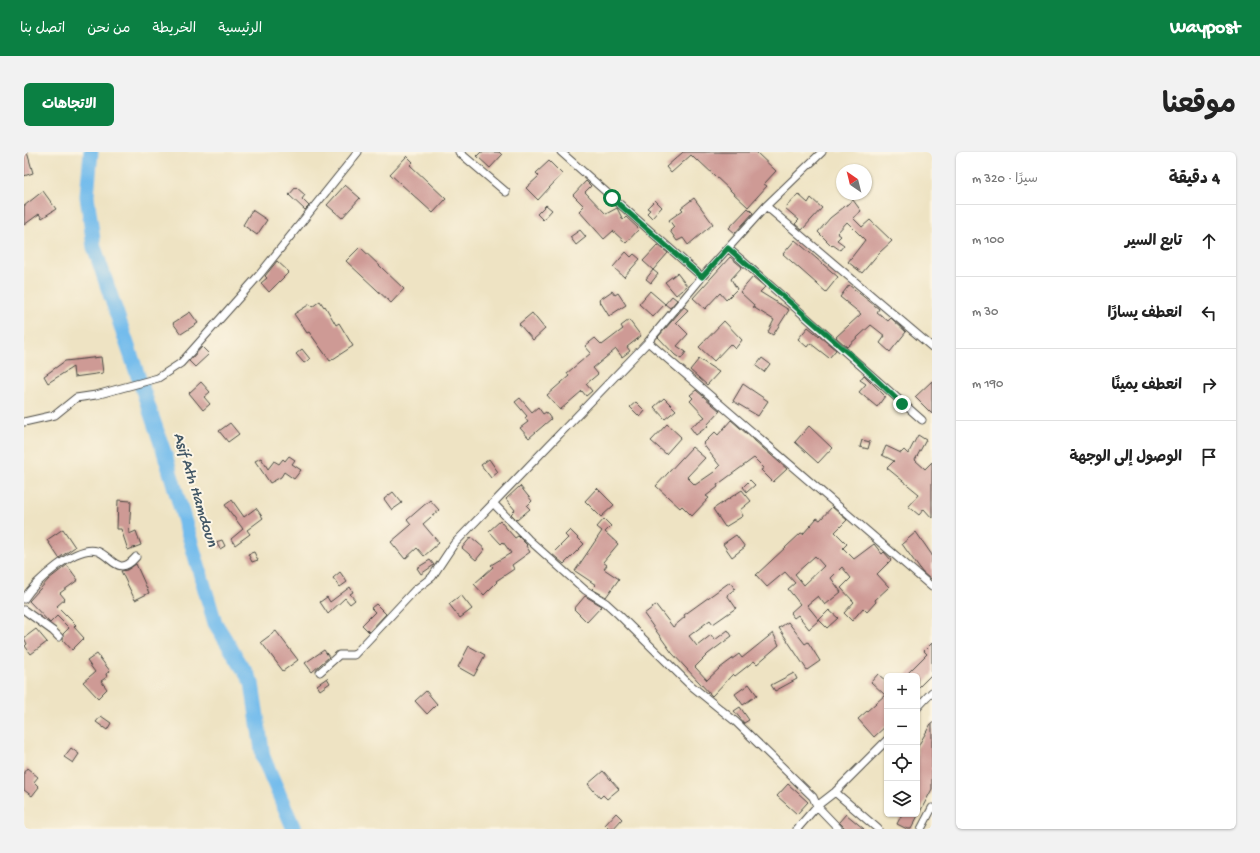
<!DOCTYPE html>
<html lang="ar">
<meta charset="utf-8">
<style>
:root{--surface:#fff;--page:#f2f2f2;--text:#222;--muted:#767676;--line:#e0e0e0;--accent:#0b8043}
body{margin:0;font-family:"Gochi Hand","Playpen Sans Arabic",sans-serif;background:var(--page);color:var(--text);direction:rtl}
.controls{position:absolute;right:12px;bottom:12px;display:grid;overflow:hidden;border-radius:6px;box-shadow:0 1px 3px #0004}
.controls button{width:36px;height:36px;display:grid;place-items:center;padding:0;border:0;border-bottom:1px solid var(--line);background:var(--surface);color:var(--text);font:20px sans-serif}
.compass{position:absolute;left:812px;top:12px;width:36px;height:36px;border-radius:50%;background:var(--surface);box-shadow:0 1px 3px #0004;rotate:325deg}
.stop{position:absolute;width:12px;height:12px;margin:-9px;border:3px solid #0b8043;border-radius:50%;background:#fff}
.stop.end{background:#0b8043;border-color:#fff;box-shadow:0 1px 4px #0008}
.list{margin:0;padding:0;list-style:none}
h2{display:flex;justify-content:space-between;align-items:center;height:52px;margin:0;padding:0 16px;font-size:17px}
h2 small{font-size:13px;font-weight:400;color:var(--muted)}
.list li{display:grid;grid-template-columns:26px 1fr auto;gap:12px;align-items:center;box-sizing:border-box;height:72px;padding:0 16px;border-top:1px solid var(--line)}
.list b{display:block;font-size:15px;white-space:nowrap}
.list em{font-size:13px;font-style:normal;color:var(--muted)}
.icon{flex:none;width:22px;height:22px;fill:none;stroke:currentColor;stroke-width:2;stroke-linecap:round;stroke-linejoin:round}
.map{position:relative;flex:none;width:908px;height:677px;overflow:hidden;direction:ltr;border-radius:6px}
header{display:flex;align-items:center;gap:24px;box-sizing:border-box;height:56px;padding:0 20px;background:var(--accent);color:#fff}
header strong{font-size:19px}
nav{display:flex;gap:22px;margin-inline-start:auto;font-size:14px}
.intro{display:flex;align-items:center;justify-content:space-between;box-sizing:border-box;height:96px;padding:0 24px}
h1{margin:0;font-size:28px}
.button{padding:10px 18px;border-radius:6px;background:var(--accent);color:#fff;font-size:14px;font-weight:700}
main{display:flex;gap:24px;padding:0 24px}
aside{flex:1;background:var(--surface);border-radius:6px;box-shadow:0 1px 3px #0004}
.map>svg:first-child{display:block}
.lines{fill:none;stroke-linecap:round;stroke-linejoin:round}
.river{stroke:#73bcec;stroke-width:15}
.building{fill:#ce9a95;fill-rule:evenodd}
.street-casing{stroke:#484742;stroke-width:9}
.street{stroke:#fff;stroke-width:7}
.route{stroke:#0b8043;stroke-width:5}
.labels{text-anchor:middle;dominant-baseline:central;stroke-width:4;stroke-linejoin:round;paint-order:stroke}
.water-label{font-size:16px;font-style:italic;fill:#415665;stroke:#fcf5e5}
</style>
<header>
<strong>Waypost</strong>
<nav><a>الرئيسية</a><a>الخريطة</a><a>من نحن</a><a>اتصل بنا</a></nav>
</header>
<div class="intro"><h1>موقعنا</h1><a class="button">الاتجاهات</a></div>
<main>
<aside>
<h2>4 دقيقة<small>سيرًا · 320 m</small></h2>
<ul class="list">
<li><svg class="icon" aria-label="ahead" viewBox="0 0 24 24"><path d="M12 20V5M6 11l6-6 6 6"/></svg><div><b>تابع السير</b></div><em>100 m</em></li>
<li><svg class="icon" aria-label="left" viewBox="0 0 24 24"><path d="M17 20v-9H6M10 6l-5 5 5 5"/></svg><div><b>انعطف يسارًا</b></div><em>30 m</em></li>
<li><svg class="icon" aria-label="right" viewBox="0 0 24 24"><path d="M7 20v-9h11M14 6l5 5-5 5"/></svg><div><b>انعطف يمينًا</b></div><em>190 m</em></li>
<li><svg class="icon" aria-label="arrive" viewBox="0 0 24 24"><path d="M6 21V4h12l-3 4 3 4H6"/></svg><div><b>الوصول إلى الوجهة</b></div></li>
</ul>
</aside>
<div class="map">
<svg width="908" height="677" viewBox="0 0 908 677">
<rect width="100%" height="100%" fill="#fcf5e5"/>
<filter id="ink" filterUnits="userSpaceOnUse"><feTurbulence type="fractalNoise" baseFrequency=".025" numOctaves="2"/><feDisplacementMap in="SourceGraphic" scale="8" xChannelSelector="R" yChannelSelector="G"/><feConvolveMatrix kernelMatrix="1 2 1 2 8 2 1 2 1" color-interpolation-filters="sRGB"/></filter>
<filter id="wash" filterUnits="userSpaceOnUse"><feTurbulence type="fractalNoise" baseFrequency=".012" numOctaves="4" result="noise"/><feDisplacementMap in="SourceGraphic" scale="16" xChannelSelector="R" yChannelSelector="G"/><feGaussianBlur stdDeviation="0.9" result="paint"/><feColorMatrix in="noise" values="0 0 0 0 0 0 0 0 0 0 0 0 0 0 0 0 0 1.4 0 .05"/><feComposite in="paint" operator="in"/></filter>
<g filter="url(#wash)">
<rect width="100%" height="100%" fill="#eee3c3"/>
<g class="lines">
<path class="river" d="M67 0 63 44 70 95 141 303 191 471 228 531 239 605 270 677"/>
</g>
<g id="blocks">
<path class="building" d="M0 0H3L9 21 0 24Z
M457 0H475L478 3 466 16 453 4Z
M659 0H732L752 19 740 32 743 34 724 55 674 8 673 9 667 3 647 21 642 15Z
M383 4 389 10 386 13 422 47 409 61 366 22Z
M525 9 538 22 514 48 502 36 515 24 512 21Z
M562 29 567 34 561 40 582 62 593 56 599 68 602 65 615 77 602 91 589 79 580 87 555 59 560 54 549 43Z
M321 33 336 46 318 66 303 53Z
M272 35 281 43 278 47 285 54 281 58 265 43Z
M19 39 32 57 18 66 15 62 0 73V54Z
M774 42 784 51 787 46 798 56 778 78 771 72 775 68 761 56Z
M670 46 689 72 664 93 659 86 653 89 646 79 650 75 645 68 659 58 657 56Z
M631 48 638 55 628 66 623 61 626 58 623 56Z
M829 48 837 59 829 66 838 75 846 68 868 89 855 101 838 121 824 110 841 88 823 70 813 81 817 84 813 88 820 93 816 98 809 93 808 94 794 80 806 66Z
M522 53 528 58 519 68 513 62Z
M724 56 729 61 711 81 705 76Z
M228 58 243 68 233 83 219 73Z
M556 78 562 85 552 93 546 85Z
M771 88 814 125 802 140 759 102Z
M634 93 644 101 629 118 634 122 627 131 622 127 629 118 619 109Z
M336 95 380 137 367 151 322 109Z
M602 100 607 105 610 102 616 107 600 125 589 115Z
M706 105 718 115 707 127 713 137 702 148 696 141 681 157 669 146Z
M253 109 265 120 245 140 237 131 243 126 241 124Z
M653 121 663 134 652 143 641 130Z
M729 125 741 135 736 140 765 158 749 183 744 180 750 168 729 155 730 153 716 140Z
M825 133 855 157 853 160 864 169 867 166 882 180 866 200 856 191 861 184 847 173 823 195 812 185 837 162 816 145Z
M588 139 591 143 594 141 602 153 585 164 575 148Z
M626 139 641 152 629 165 615 152Z
M648 144 653 148 646 156 641 152Z
M296 149 300 155 301 154 312 173 315 171 329 194 306 209 285 180 283 181 270 162 286 152 288 155Z
M660 155 664 158 652 170 664 182 653 194 662 200 657 207 651 203 634 185Z
M166 160 174 171 157 182 149 171Z
M508 161 521 177 509 188 495 172Z
M605 168 617 184 603 195 606 199 598 205 592 197 569 216 574 222 562 232 568 239 562 244 558 239 536 258 523 243 545 224 543 221 567 201 561 194 571 186 578 193 599 177 597 174Z
M700 169 718 188 711 197 706 192 690 209 675 195Z
M784 175 812 198 805 206 786 191 783 195 774 187Z
M178 195 185 202 171 215 165 209Z
M278 197 286 207 280 211 272 202Z
M77 205 79 221 50 225 49 215 24 231 20 224 41 209Z
M738 206 746 212 740 220 732 214Z
M675 207 695 220 683 233 666 218Z
M840 223 861 244 853 255 835 240 842 232 836 228Z
M908 229V262L891 245Z
M177 230 186 240 180 245 186 252 179 258 165 241Z
M719 232 744 249 734 264 709 249Z
M672 238 696 259 683 273 684 274 672 283 666 275 681 265 666 249 669 246 666 243Z
M496 246 508 260 514 255 519 262 522 260 527 267 505 286 496 276 504 270 501 266 503 264 491 250Z
M640 246 652 258 641 267 630 255Z
M612 250 621 259 616 265 606 255Z
M707 268 763 317 749 330 737 318 740 316 730 306 693 333 694 335 682 344 685 346 668 364 658 354 656 356 632 334 668 295 681 306 663 325 671 333 690 320 696 314 679 292 691 280 694 283Z
M206 271 215 282 204 290 195 279Z
M643 272 657 285 642 302 627 289Z
M785 274 808 296 794 311 771 290Z
M894 283 902 288 891 308 901 317 908 310V366L900 357 895 363 884 354 895 342 863 316 870 309 858 303 862 294 877 301 880 298 884 302Z
M838 288 846 290 844 297 836 295Z
M265 304 271 308 268 312 277 318 270 327 260 320 257 325 246 331 231 309 237 306 244 317 250 309 255 312 259 307 261 309Z
M465 307 474 320 467 326 457 313Z
M726 328 731 333 723 340 719 335Z
M496 334 508 349 503 354 506 357 493 368 487 362 491 358 482 347Z
M573 336 590 353 577 365 561 349Z
M718 338 727 349 716 358 719 364 701 375 689 357Z
M369 340 378 351 368 358 360 347Z
M94 348 107 349 105 382 112 379 117 393 104 398 97 377H93Z
M208 348 220 365 232 356 239 366 223 378 226 382 211 393 207 387 219 377 201 353Z
M406 348 415 358 399 372 415 391 400 404 393 396 381 407 367 390 387 373 383 368Z
M808 355 823 368 811 380 823 392 819 396 830 407 850 392 858 402 860 400 867 408 853 422 865 435 851 448 852 450 843 460 839 456 828 469 820 461 830 450 817 436 827 426 818 415 807 426 817 440 801 453 794 444 783 453 795 468 805 458 814 466 803 476 795 468 785 477 774 463 770 466 766 461 776 452 764 437 771 431 761 420 743 435 732 423 777 381 779 382 793 366 796 368ZM791 404 800 414 780 433 771 422Z
M580 367 587 374 581 380 594 392 579 410 583 413 580 417 595 427 582 445 568 437 572 433 551 419 578 379 573 375Z
M476 369 491 386 494 384 503 393 502 394 506 400 488 413 490 417 472 429 473 430 460 443 450 432 469 415 467 413 487 401 479 390 477 392 465 379Z
M39 377 51 395 35 406 23 388Z
M546 378 560 392 540 412 528 402 544 386 541 383Z
M892 380 908 403V426L906 427 898 420 878 392Z
M712 383 721 395 708 405 699 392Z
M447 385 461 397 452 408 438 396Z
M198 388 201 394 196 397 192 390Z
M230 400 234 408 228 410 224 402Z
M406 408 410 413 397 422 393 416Z
M112 412 125 441 111 448 97 419 103 418Z
M43 413 54 428 36 441 41 447 33 454 52 473 50 475 60 486 48 498 39 488V482L45 476 33 464 26 471 5 449 25 427Z
M316 420 323 430 316 435 309 426Z
M706 430 711 437 703 443 712 456 689 472 686 468 665 484 673 494 687 483 691 488 704 478 708 484 684 502 671 515 672 516 683 528 696 516 715 502 718 506 749 481 755 493 733 512 730 509 711 524 709 522 688 544 648 501 620 462 632 453 649 475 661 465 660 463Z
M326 435 329 440 326 442 331 448 326 452 321 446 304 462 296 450 303 445 306 450Z
M437 443 448 457 436 466 425 452Z
M561 444 578 454 563 470 550 457Z
M352 452 362 462 345 480 338 473 351 460 347 456Z
M764 470 781 492 784 490 796 509 783 518 755 476Z
M12 477 23 490 7 502 1 494 3 492 0 486Z
M252 479 274 508 259 519 237 490Z
M908 491V522L893 537V524H881L903 502 900 499Z
M445 494 461 503 450 524 434 515Z
M300 498 305 505 288 520 281 511Z
M73 502 86 519 82 522 83 525 77 529 83 537 74 546 59 530 71 520 63 509Z
M770 521 773 527 751 539 747 533Z
M854 522 863 530V573L850 585 834 567 861 543 847 530Z
M303 526 306 531 296 538 293 533Z
M725 532 733 543 719 553 711 542Z
M402 539 413 552 403 562 391 549Z
M716 555 725 568 720 571 710 559Z
M77 564 87 571 83 578 72 570Z
M908 570V637L887 677H883L873 672 878 662H893V596Z
M47 596 55 602 49 611 40 605Z
M3 616 14 625 10 630 15 635 8 644 0 638V620Z
M579 619 595 637 583 647 579 643 576 646 564 632Z
M764 632 784 650 773 662 753 644Z
M592 661 598 667 589 677H585L581 673Z
M822 662 840 677H822L815 670Z"/>
</g>
</g>
<g filter="url(#ink)">
<use href="#blocks" fill-opacity="0" stroke="#484742" stroke-width="1"/>
<g class="lines">
<defs>
<path id="street" d="M435 0 482 40
M537 0 678 125
M742 54 908 195
M704 96 898 268
M624 190 908 435
M0 270 31 263 52 246 72 243 134 226 157 211 236 122 334 0
M469 351 504 387 561 438 582 451 594 462 664 531 712 570 789 645 793 654 815 677
M0 447C11 430 51 393 73 399 88 404 94 426 112 405
M0 458 29 479 35 485
M296 520 315 503H330L391 438 408 425 430 392 624 190 678 125 742 54 798 0
M893 556 908 540
M811 640 854 677
M773 677 793 654 811 640 863 588
M897 677 908 656"/>
</defs>
<use href="#street" class="street-casing"/>
<use href="#street" class="street"/>
</g>
</g>
<g class="lines" filter="url(#ink)">
<path class="route" d="M588 46 678 125 704 96 831 207 878 252"/>
</g>
<g class="labels">
<g class="water-label">
<text transform="translate(170 338) rotate(73)">Asif Ath Hamdoun</text>
</g>
</g>
</svg>
<div class="controls">
<button>+</button>
<button>−</button>
<button><svg class="icon" aria-label="locate" viewBox="0 0 24 24"><circle cx="12" cy="12" r="6"/><path d="M12 2v4M12 18v4M2 12h4M18 12h4"/></svg></button>
<button><svg class="icon" aria-label="layers" viewBox="0 0 24 24"><path d="M12 4l9 5-9 5-9-5zM3 14l9 5 9-5"/></svg></button>
</div>
<svg class="compass" viewBox="-18 -18 36 36"><path d="M0-13l5 13h-10z" fill="#e53935"/><path d="M0 13l5-13h-10z" fill="#767676"/></svg>
<div class="stop" style="left:588px;top:46px"></div>
<div class="stop end" style="left:878px;top:252px"></div>
</div>
</main>
